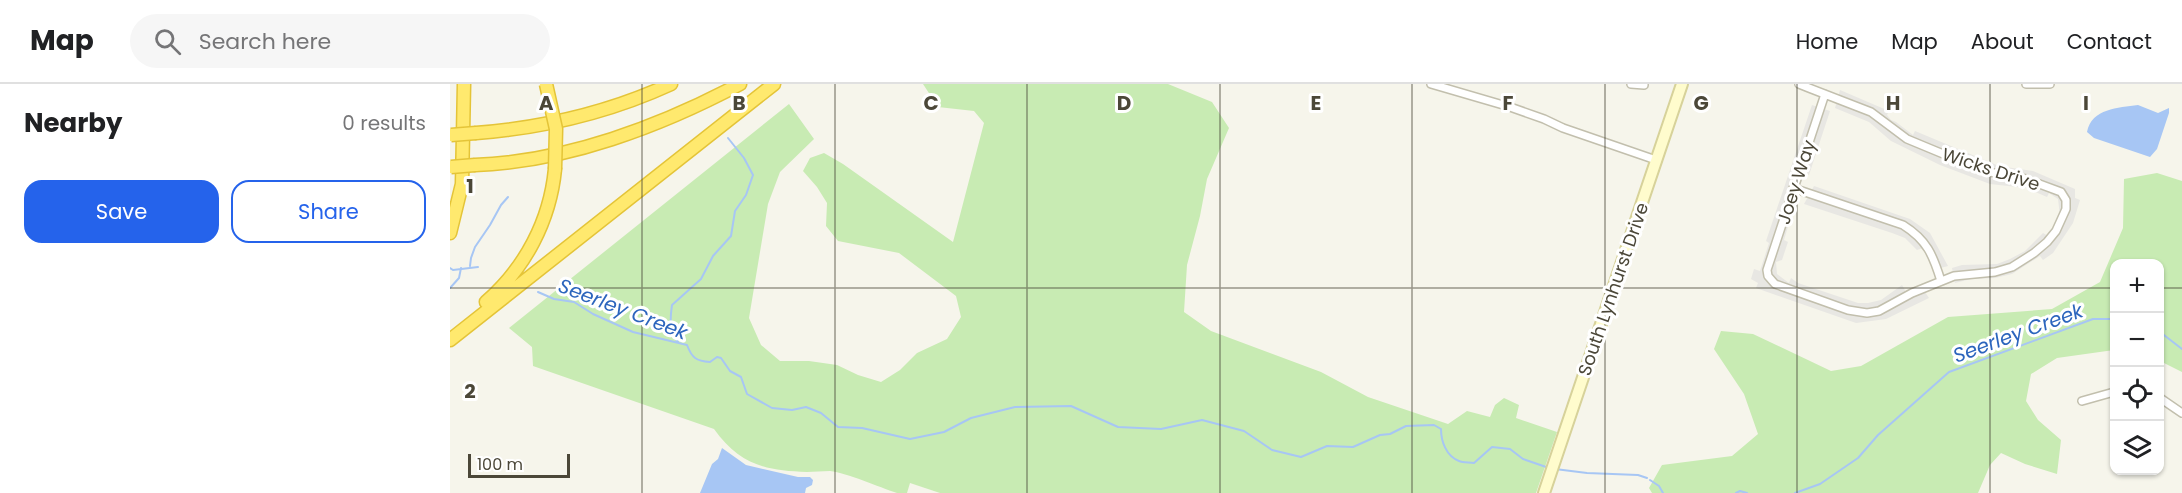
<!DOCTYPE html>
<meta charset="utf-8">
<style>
:root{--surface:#fff;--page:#f6f6f6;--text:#202124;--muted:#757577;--line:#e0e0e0;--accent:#2563eb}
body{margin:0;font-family:Poppins,sans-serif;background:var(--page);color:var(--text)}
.controls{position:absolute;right:18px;bottom:18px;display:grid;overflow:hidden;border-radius:12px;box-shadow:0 2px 4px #0004}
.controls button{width:54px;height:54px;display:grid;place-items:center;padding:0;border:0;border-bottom:2px solid var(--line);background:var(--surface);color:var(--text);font:30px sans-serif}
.scale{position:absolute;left:18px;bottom:15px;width:102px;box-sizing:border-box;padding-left:6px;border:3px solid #4b4738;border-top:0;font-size:16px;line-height:21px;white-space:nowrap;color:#4b4738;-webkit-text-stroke:4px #fff;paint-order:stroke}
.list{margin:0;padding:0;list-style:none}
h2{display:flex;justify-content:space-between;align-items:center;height:78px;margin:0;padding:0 24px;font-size:26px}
h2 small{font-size:20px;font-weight:400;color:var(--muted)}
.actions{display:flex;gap:12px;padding:18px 24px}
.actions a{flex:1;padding:14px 0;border:2px solid var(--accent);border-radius:18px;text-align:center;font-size:21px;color:var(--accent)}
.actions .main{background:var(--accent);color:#fff}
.icon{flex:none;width:33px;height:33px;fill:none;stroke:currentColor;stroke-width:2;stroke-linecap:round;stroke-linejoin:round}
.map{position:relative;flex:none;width:1732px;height:409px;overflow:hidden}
header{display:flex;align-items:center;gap:36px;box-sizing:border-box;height:84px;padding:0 30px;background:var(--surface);border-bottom:2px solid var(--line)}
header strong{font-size:28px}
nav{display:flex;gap:33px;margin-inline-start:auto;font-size:21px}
.search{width:420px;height:54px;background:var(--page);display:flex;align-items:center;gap:15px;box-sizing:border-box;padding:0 21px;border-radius:33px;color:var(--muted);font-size:22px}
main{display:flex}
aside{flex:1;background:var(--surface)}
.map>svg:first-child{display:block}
.green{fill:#c8ebb3}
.parking{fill:#e8e7e3}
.water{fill:#a7c6f4}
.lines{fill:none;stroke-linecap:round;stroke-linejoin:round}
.stream{stroke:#a7c6f4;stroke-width:2}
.street-casing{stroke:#c2bfad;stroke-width:10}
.secondary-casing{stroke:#d7d29a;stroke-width:14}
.highway-casing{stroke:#e4c438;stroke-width:15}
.street{stroke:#fff;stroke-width:7}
.secondary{stroke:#fffccd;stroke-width:10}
.highway{stroke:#ffe96e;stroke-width:12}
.highway-bridge-casing{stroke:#e4c438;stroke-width:15;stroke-linecap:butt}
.highway-bridge{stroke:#ffe96e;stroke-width:12}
.grid{fill:none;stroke:#4b4738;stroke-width:1.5;stroke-opacity:0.55}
.labels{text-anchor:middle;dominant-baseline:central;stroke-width:6;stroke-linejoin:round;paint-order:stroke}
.street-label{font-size:18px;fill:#4b4738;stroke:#fff}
.water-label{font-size:20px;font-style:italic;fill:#2c65bd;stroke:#fff}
.grid-label{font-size:20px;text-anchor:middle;font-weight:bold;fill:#4b4738;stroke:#fff;stroke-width:6;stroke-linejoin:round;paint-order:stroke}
</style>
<header>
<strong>Map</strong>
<div class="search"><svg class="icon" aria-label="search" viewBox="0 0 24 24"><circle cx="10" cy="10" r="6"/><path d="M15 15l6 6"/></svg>Search here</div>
<nav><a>Home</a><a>Map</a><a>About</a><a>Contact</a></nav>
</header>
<main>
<aside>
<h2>Nearby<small>0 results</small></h2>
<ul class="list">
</ul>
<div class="actions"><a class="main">Save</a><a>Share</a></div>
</aside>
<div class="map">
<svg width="1732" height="409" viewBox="0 0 1732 409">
<rect width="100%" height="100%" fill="#f6f5eb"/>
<path class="green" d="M473 0H718L762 18 779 44 757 95 750 132 737 181 734 228 761 247 871 288 918 313 998 340 1017 327 1040 333 1045 321 1054 314 1069 321 1066 334 1107 348 1086 409H490L460 399 457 409H447C429 403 397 389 380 387 372 387 364 388 357 388 315 387 289 380 264 345L83 282 82 263 59 244 339 20 364 55 330 88 318 120 299 234 311 261 330 277H359L387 281 408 291 431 298 450 286 467 269 497 255 511 233 506 212 449 169 388 157 376 142 377 119 367 103 353 87 360 74 374 69 393 80 503 158 534 39 524 27 488 23Z
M1707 89 1732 97V288L1710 277V180H1664V266L1607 274 1581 290 1576 317 1588 336 1611 356 1607 390 1575 380 1551 369 1540 381 1528 409H1202L1199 404 1212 381 1282 372 1308 350 1294 310 1264 265 1271 247 1303 250 1381 287 1411 282 1498 233 1602 225 1650 198 1673 144 1674 95Z"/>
<path class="parking" d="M1390 6 1439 27 1437 31 1441 36 1446 38 1463 51 1465 47 1549 82 1583 87 1625 105V114L1630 116 1623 139 1603 169 1593 176 1590 172 1562 190 1545 194 1521 195 1505 199 1502 184 1512 181 1547 180 1560 175 1575 167 1593 149 1598 152 1610 132 1608 115 1599 109 1597 113 1576 104 1540 100 1490 81 1441 57 1419 38 1385 24Z
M1362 21 1380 27 1359 91 1354 89 1334 156 1338 158 1332 176 1326 178 1327 190 1339 199 1341 194 1348 199 1408 219H1418L1431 216 1452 201 1456 208 1471 202 1479 214 1436 235 1406 239 1306 204 1308 199 1301 195 1304 185 1310 187 1319 159 1316 157Z
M1364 102 1460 135 1480 149 1498 182 1483 186 1473 164 1467 166 1455 154 1442 149 1354 120Z"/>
<path class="water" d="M1688 21 1708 29 1719 24V29L1707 65 1700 73 1644 54 1637 48C1642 24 1668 24 1688 21Z
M272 364 296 381 348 393H360L363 396 362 401 356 404 355 409H250L262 380 268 375Z"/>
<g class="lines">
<path class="stream" d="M20 182 21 174 25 163 40 141 51 121 58 113
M0 184 3 186 28 183
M0 204 9 194 11 184
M88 208 104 215 124 218 143 230 183 248 237 261C242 274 246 277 260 278L267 273 271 274 280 287 291 293 297 310 322 324 342 326 356 323 371 329 388 343 412 344 460 355 494 348 521 334 565 323 621 322 668 343 711 345 752 336 794 347 822 366 851 373 877 362 903 363 930 351 940 350 956 342 984 341 991 345C991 357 996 372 1009 377 1013 379 1020 378 1024 379L1042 363 1060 365 1073 375 1099 384
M1710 248 1732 265
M228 258C219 247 220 235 222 221L251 195 263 172 281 152 285 127 296 111 303 91 294 74 278 54
M1105 385 1137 389 1188 391 1197 394
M1200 396 1209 402 1213 409
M1286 409 1290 407 1297 409
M1345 409 1370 400 1408 374 1428 351 1499 288 1643 235H1664"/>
<defs>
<path id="street" d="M981 0 1060 23 1094 35 1113 44 1206 76
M1181 0 1194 1
M1349 0 1359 4 1421 28 1457 55 1527 84 1544 89 1576 95 1611 108 1616 116V125L1606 147 1597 158 1584 169 1562 183 1545 188 1504 192 1462 209 1429 227 1417 229 1398 226 1325 200 1318 192 1317 186 1375 10
M1576 0H1600
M1343 104 1453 141C1477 156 1483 171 1491 197
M1710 314 1732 329
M1632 317 1664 308"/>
<path id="secondary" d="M1094 409 1232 0"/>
<path id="highway" d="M26 49C92 44 160 28 221 0
M25 81C116 78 211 42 290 0
M0 149 12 100 14 0
M36 218C75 184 100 137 105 85
M0 256 324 0"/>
</defs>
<use href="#street" class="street-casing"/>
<use href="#secondary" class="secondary-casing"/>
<use href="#highway" class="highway-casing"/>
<use href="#street" class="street"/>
<use href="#secondary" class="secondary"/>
<use href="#highway" class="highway"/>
<defs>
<path id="highway-bridge" d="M96 0 106 45 105 85
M1 51 26 49
M1 83 25 81"/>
</defs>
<use href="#highway-bridge" class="highway-bridge-casing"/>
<use href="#highway-bridge" class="highway-bridge"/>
</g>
<path class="grid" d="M192 0V409M385 0V409M577 0V409M770 0V409M962 0V409M1155 0V409M1347 0V409M1540 0V409M0 204H1664M1710 204H1732"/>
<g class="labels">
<g class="street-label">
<text transform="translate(1541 85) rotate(18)">Wicks Drive</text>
<text transform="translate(1346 98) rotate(-72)">Joey Way</text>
<text transform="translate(1163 205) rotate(-71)">South Lynhurst Drive</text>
</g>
<g class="water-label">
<text transform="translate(173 225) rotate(21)">Seerley Creek</text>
<text transform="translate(1568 249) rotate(-20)">Seerley Creek</text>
</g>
</g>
<g class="grid-label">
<text x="96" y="26">A</text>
<text x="289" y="26">B</text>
<text x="481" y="26">C</text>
<text x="674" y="26">D</text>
<text x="866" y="26">E</text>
<text x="1058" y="26">F</text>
<text x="1251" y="26">G</text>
<text x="1443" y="26">H</text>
<text x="1636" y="26">I</text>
<text x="20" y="109">1</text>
<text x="20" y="314">2</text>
</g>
</svg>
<div class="controls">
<button>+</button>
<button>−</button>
<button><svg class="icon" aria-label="locate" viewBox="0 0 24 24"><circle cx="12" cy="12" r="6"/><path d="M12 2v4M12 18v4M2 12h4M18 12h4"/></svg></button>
<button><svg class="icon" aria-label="layers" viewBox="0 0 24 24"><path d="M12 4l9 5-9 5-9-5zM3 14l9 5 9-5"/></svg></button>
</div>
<div class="scale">100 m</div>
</div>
</main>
